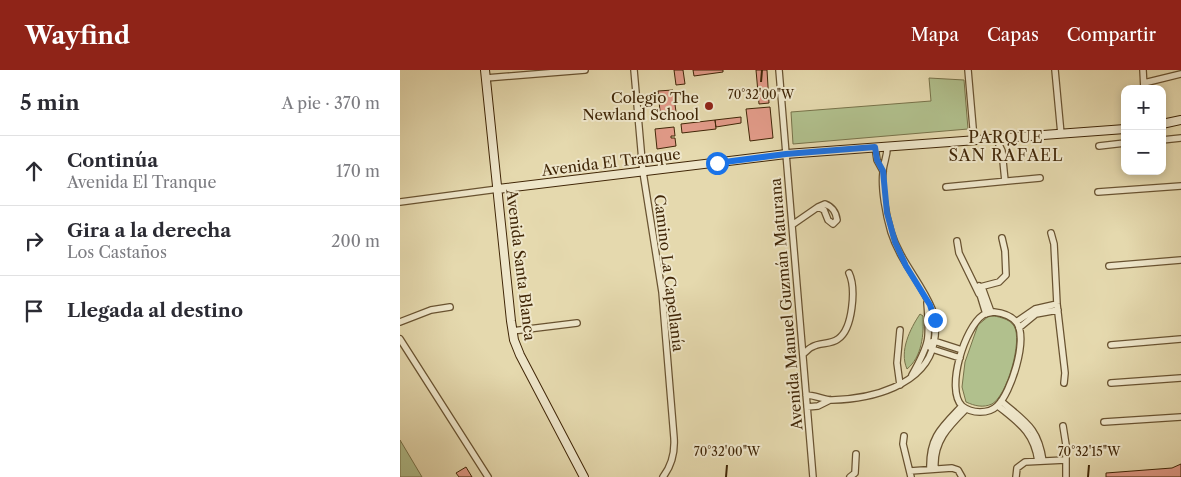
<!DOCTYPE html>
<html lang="es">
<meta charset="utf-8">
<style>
:root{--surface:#fff;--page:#f2f2f3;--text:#2b2b33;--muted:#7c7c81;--line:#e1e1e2;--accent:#8f2418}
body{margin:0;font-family:"Libre Caslon Text",serif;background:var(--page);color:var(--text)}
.controls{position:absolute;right:15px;top:15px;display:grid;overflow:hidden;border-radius:10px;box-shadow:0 2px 8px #0003}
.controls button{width:45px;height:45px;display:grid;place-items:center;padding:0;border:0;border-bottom:1px solid var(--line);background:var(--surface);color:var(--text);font:25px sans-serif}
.stop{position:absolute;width:15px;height:15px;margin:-11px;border:4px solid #1a73e8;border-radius:50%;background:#fff}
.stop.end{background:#1a73e8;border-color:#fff;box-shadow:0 1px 5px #0008}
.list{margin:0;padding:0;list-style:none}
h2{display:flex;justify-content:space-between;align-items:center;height:65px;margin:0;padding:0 20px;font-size:21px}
h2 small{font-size:16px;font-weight:400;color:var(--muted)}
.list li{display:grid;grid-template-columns:32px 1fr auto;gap:15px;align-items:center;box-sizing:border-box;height:70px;padding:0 20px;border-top:1px solid var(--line)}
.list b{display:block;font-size:19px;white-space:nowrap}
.list p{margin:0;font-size:16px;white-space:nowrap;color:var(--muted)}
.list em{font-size:16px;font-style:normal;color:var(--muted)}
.icon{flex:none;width:28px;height:28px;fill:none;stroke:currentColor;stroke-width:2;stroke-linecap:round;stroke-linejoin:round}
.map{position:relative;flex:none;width:781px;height:407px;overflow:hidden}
header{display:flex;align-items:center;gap:30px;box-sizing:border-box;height:70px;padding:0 25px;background:var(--accent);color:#fff}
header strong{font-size:24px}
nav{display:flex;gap:28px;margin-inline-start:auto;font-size:18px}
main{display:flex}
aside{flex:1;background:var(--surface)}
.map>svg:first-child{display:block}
.green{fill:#b1c08d;stroke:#78734a}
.building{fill:#e29b89;stroke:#402607}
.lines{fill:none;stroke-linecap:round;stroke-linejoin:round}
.minor-casing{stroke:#695331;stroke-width:8}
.secondary-casing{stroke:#402607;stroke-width:10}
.minor{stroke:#eee6ca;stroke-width:5.5}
.secondary{stroke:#eee6ca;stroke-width:8}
.route{stroke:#1a73e8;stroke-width:6}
.ticks{fill:none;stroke:#402607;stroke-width:2}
.poi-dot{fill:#8f2418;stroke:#eee6ca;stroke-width:2}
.labels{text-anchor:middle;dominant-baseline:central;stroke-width:4;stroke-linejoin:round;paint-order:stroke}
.poi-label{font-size:15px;fill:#402607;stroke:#eee6ca;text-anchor:end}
.street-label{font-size:15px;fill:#402607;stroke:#eee6ca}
.neighbourhood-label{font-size:16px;letter-spacing:1px;fill:#402607;stroke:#eee6ca}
.ticks-label{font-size:12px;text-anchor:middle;fill:#402607;stroke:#eee6ca;stroke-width:4;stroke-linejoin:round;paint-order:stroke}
</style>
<header>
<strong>Wayfind</strong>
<nav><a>Mapa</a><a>Capas</a><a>Compartir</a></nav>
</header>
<main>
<aside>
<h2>5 min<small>A pie · 370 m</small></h2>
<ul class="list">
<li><svg class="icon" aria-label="ahead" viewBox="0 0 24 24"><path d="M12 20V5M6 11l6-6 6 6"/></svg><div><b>Continúa</b><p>Avenida El Tranque</p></div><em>170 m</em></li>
<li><svg class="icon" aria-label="right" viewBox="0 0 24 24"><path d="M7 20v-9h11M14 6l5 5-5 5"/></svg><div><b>Gira a la derecha</b><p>Los Castaños</p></div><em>200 m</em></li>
<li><svg class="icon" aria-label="arrive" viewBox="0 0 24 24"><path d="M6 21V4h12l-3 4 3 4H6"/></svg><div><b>Llegada al destino</b></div></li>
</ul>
</aside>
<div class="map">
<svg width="781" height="407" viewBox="0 0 781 407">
<rect width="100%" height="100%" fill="#e5d9ae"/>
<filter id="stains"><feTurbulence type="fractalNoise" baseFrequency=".004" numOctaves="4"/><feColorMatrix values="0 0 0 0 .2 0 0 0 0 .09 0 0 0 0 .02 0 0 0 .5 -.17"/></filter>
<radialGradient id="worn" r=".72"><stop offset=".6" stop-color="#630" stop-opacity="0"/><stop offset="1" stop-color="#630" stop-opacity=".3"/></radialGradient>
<path class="green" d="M529 8 564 10 568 59 393 74 391 42 531 31Z
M520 244 523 246C524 264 522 287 507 299 499 281 510 259 520 244Z
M590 245C598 247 609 248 614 256 623 270 607 326 592 334 583 338 575 336 566 332L562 317 565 292 578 255Z
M0 370 22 407H0Z"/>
<path class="building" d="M274 0H283L285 14 276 15Z
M293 0H323V2L294 6Z
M356 0H367L369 33 359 34Z
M273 20 277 49 261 51 258 21Z
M370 37 373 68 350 71 346 39Z
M341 47V53L316 57 315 50Z
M315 50 316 59 282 63 281 54Z
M274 57 275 66H271V68H275L276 76 257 79 255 59Z
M781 394V407H706V403L772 398Z
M66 397 72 407H59L56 403Z"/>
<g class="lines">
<defs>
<path id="minor" d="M234 0 243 102 262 222 274 368C275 383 272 395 263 407
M379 0 413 407
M568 0 574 69
M655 0 661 64
M743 0 744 19
M86 8 185 0
M744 13 781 4
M596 68 602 81 605 111
M762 70 781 68
M699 76 725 73
M475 77 477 90 483 101
M546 117 640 108
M698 122 781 116
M0 132 98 119
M425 134C433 137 436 142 437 150L433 154 428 150 424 140 418 137Z
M392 155 418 137
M651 163 654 174 657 234 665 303 664 313
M557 171 559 183 579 224
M709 196 781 190
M579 216 583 220 591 242
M580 217 599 212 606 205 605 181 602 168
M579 221 586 244
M594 242C603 243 612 246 617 253 628 270 611 323 597 336 593 340 586 342 580 342 573 342 567 340 562 336 545 319 565 257 583 245 586 243 590 243 594 242Z
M0 252 31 240 50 237
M616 252 635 239 657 234
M619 258 636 244 658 240
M500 260 497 293 500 315
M112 261 177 253
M0 269 88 407
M531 272 534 271 562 280
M711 275 781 269
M530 277 532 279 560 288
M403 284C406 282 409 278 412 277 420 272 430 275 438 269 453 259 456 218 449 203
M512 305C530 273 530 269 527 233
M711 313 781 308
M406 325C415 325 424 330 432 330 471 329 525 316 534 273 536 262 536 249 532 239 521 212 500 191 491 162 486 145 481 119 483 102 483 93 488 86 487 76
M601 331C625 352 638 357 643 391
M598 336C619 353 634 362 638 391
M407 337 418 336 430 330
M704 352 781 347
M663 356 666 375V407
M504 366 503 374 511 407
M530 399C529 367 542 357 562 336
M535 399C533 372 548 357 566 339
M510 401 552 398 558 400 562 407
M450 407 455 403 456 384
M616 407 617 398 625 392 665 390"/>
<path id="secondary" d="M85 0 111 251 114 270 120 285 184 407
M762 54 781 50
M98 119 386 84 725 59"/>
</defs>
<use href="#minor" class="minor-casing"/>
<use href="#secondary" class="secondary-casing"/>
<use href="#minor" class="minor"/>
<use href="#secondary" class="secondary"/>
</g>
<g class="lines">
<path class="route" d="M317 93 386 84 475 77 477 90 483 101 487 143 495 172 506 196 530 235 535 250"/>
</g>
<path class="ticks" d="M361 12 362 0M326 407 327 395M688 407 689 395"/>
<circle class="poi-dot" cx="309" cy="36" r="5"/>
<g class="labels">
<g class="poi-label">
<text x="299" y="27">Colegio The<tspan x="299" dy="17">Newland School</tspan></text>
</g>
<g class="street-label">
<text transform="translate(211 92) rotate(-7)">Avenida El Tranque</text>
<text transform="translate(121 195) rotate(83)">Avenida Santa Blanca</text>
<text transform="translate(269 203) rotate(83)">Camino La Capellanía</text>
<text transform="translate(386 234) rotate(-95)">Avenida Manuel Guzmán Maturana</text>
</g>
<g class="neighbourhood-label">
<text x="606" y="67">PARQUE<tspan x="606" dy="18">SAN RAFAEL</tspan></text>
</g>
</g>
<g class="ticks-label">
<text x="361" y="29">70°32'00"W</text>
<text x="327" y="386">70°32'00"W</text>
<text x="689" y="386">70°32'15"W</text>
</g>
<rect width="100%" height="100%" filter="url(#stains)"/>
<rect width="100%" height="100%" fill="url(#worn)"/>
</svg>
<div class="controls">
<button>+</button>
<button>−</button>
</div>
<div class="stop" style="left:317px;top:93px"></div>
<div class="stop end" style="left:535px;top:250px"></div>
</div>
</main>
